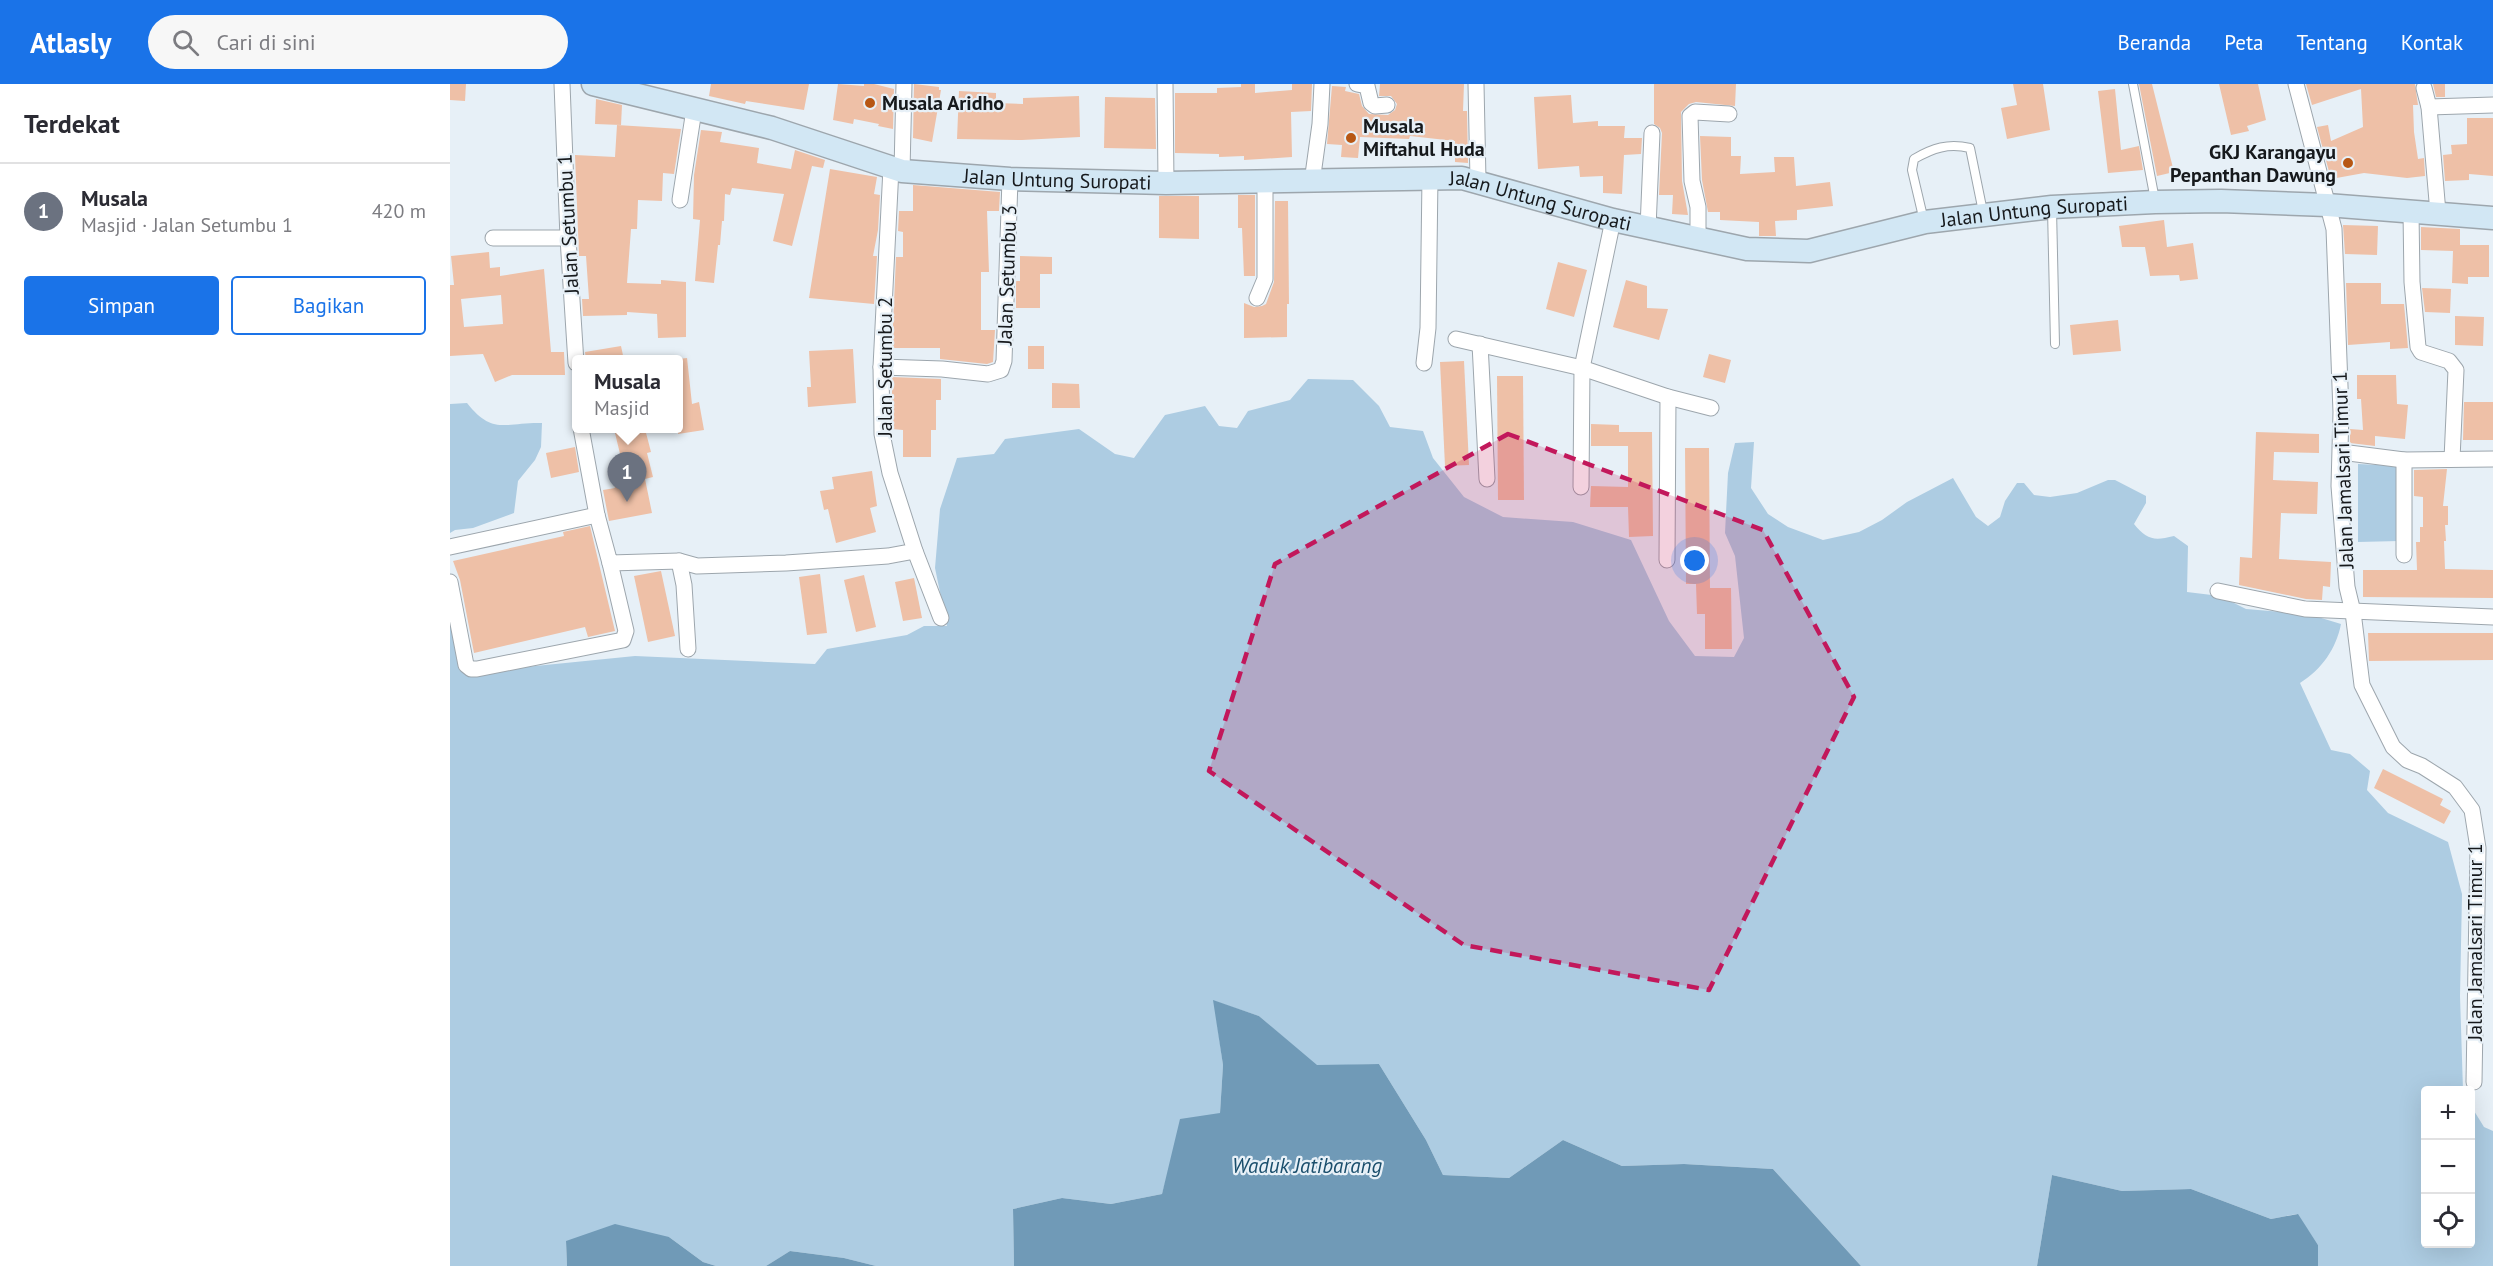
<!DOCTYPE html>
<html lang="id">
<head>
<meta charset="utf-8">
<style>
	body { margin:0; font-family:"PT Sans",sans-serif; background:#f7f7f7; color:#2b2b33 }
	.controls { position:absolute; right:18px; bottom:18px; display:grid; overflow:hidden; border-radius:6px; box-shadow:0 6px 24px #0002 }
	.controls button { width:54px; height:54px; display:grid; place-items:center; padding:0; border:0; border-bottom:2px solid #e1e1e2; background:#fff; color:#2b2b33; font:30px sans-serif }
	.you { position:absolute; left:1245px; top:477px; width:21px; height:21px; margin:-15px; border:4px solid #fff; border-radius:50%; background:#1a73e8; box-shadow:0 0 0 9px #1a73e833 }
	.badge { display:grid; place-items:center; width:39px; height:39px; border-radius:50%; background:#1a73e8; color:#fff; font-size:20px; font-weight:700 }
	.pin { position:absolute; translate:-50% -50px; filter:drop-shadow(0 2px 3px #0008) }
	.pin::after { content:''; position:absolute; top:32px; width:21px; height:18px; background:inherit; clip-path:polygon(0 0,100% 0,50% 100%) }
	.popup { position:absolute; left:122px; top:271px; width:111px; height:78px; box-sizing:border-box; display:grid; place-content:center; border-radius:6px; background:#fff; filter:drop-shadow(0 2px 4px #0005); font-size:20px; white-space:nowrap; color:#7c7c81 }
	.popup b { font-size:22px; color:#2b2b33 }
	.popup::after { content:''; position:absolute; left:50%; top:100%; margin-left:-12px; border:12px solid transparent; border-top-color:#fff }
	.list { margin:0; padding:0; list-style:none }
	h2 { display:flex; justify-content:space-between; align-items:center; height:78px; margin:0; padding:0 24px; font-size:26px }
	h2 small { font-size:20px; font-weight:400; color:#7c7c81 }
	.list li { display:grid; grid-template-columns:39px 1fr auto; gap:18px; align-items:center; box-sizing:border-box; height:96px; padding:0 24px; border-top:2px solid #e1e1e2 }
	.list b { display:block; font-size:22px; white-space:nowrap }
	.list p { margin:0; font-size:20px; white-space:nowrap; color:#7c7c81 }
	.list em { font-size:20px; font-style:normal; color:#7c7c81 }
	.actions { display:flex; gap:12px; padding:18px 24px }
	.actions a { flex:1; padding:14px 0; border:2px solid #1a73e8; border-radius:6px; text-align:center; font-size:21px; color:#1a73e8 }
	.actions .main { background:#1a73e8; color:#fff }
	.icon { flex:none; width:33px; height:33px; fill:none; stroke:currentColor; stroke-width:2; stroke-linecap:round; stroke-linejoin:round }
	.map { position:relative; flex:none; width:2043px; height:1182px; overflow:hidden }
	header { display:flex; align-items:center; gap:36px; box-sizing:border-box; height:84px; padding:0 30px; background:#1a73e8; color:#fff }
	header strong { font-size:28px }
	nav { display:flex; gap:33px; margin-inline-start:auto; font-size:21px }
	.search { width:420px; height:54px; background:#f7f7f7; display:flex; align-items:center; gap:15px; box-sizing:border-box; padding:0 21px; border-radius:33px; color:#7c7c81; font-size:22px }
	main { display:flex }
	aside { flex:1; background:#fff }
	.map>svg:first-child { display:block }
	.green { fill:#adcce2 }
	.water { fill:#709ab7 }
	.building { fill:#eec0a7; fill-rule:evenodd }
	.lines { fill:none; stroke-linecap:round; stroke-linejoin:round }
	.service-casing { stroke:#9da6ad; stroke-width:10 }
	.minor-casing { stroke:#9da6ad; stroke-width:17 }
	.secondary-casing { stroke:#9da6ad; stroke-width:25 }
	.service { stroke:#fff; stroke-width:8 }
	.minor { stroke:#fff; stroke-width:15 }
	.secondary { stroke:#d2e7f4; stroke-width:22 }
	.marked { fill:#c2185b; fill-opacity:0.2; stroke:#c2185b; stroke-width:4.5; stroke-dasharray:12 8; stroke-linejoin:round }
	.poi-dot { fill:#b75714; stroke:#e7f0f7; stroke-width:2 }
	.labels { text-anchor:middle; dominant-baseline:central; stroke-width:4.5; stroke-linejoin:round; paint-order:stroke }
	.poi-label { font-size:20px; font-weight:bold; fill:#16191c; stroke:#e7f0f7; text-anchor:start }
	.street-label { font-size:20px; fill:#16191c; stroke:#e7f0f7 }
	.water-label { font-size:21px; font-style:italic; fill:#1a4e6c; stroke:#e7f0f7 }
</style>
</head>
<body>
<header>
<strong>Atlasly</strong>
<div class="search"><svg class="icon" aria-label="search" viewBox="0 0 24 24"><circle cx="10" cy="10" r="6"/><path d="M15 15l6 6"/></svg>Cari di sini</div>
<nav><a>Beranda</a><a>Peta</a><a>Tentang</a><a>Kontak</a></nav>
</header>
<main>
<aside>
<h2>Terdekat<small></small></h2>
<ul class="list">
<li><span class="badge" style="background:#6b7280">1</span><div><b>Musala</b><p>Masjid · Jalan Setumbu 1</p></div><em>420 m</em></li>
</ul>
<div class="actions"><a class="main">Simpan</a><a>Bagikan</a></div>
</aside>
<div class="map">
<svg width="2043" height="1182" viewBox="0 0 2043 1182">
	<rect width="100%" height="100%" fill="#e7f0f7"/>
	<g class="green">
		<path d="M 858,295 L 903,296 L 929,322 L 940,343 L 973,347 L 983,374 L 1014,413 L 1053,433 L 1123,438 L 1181,456 L 1219,537 L 1245,572 L 1284,573 L 1294,554 L 1285,472 L 1275,449 L 1278,389 L 1285,359 L 1304,358 L 1301,404 L 1318,430 L 1338,443 L 1373,456 L 1409,448 L 1432,436 L 1457,418 L 1503,394 L 1526,433 L 1538,442 L 1550,433 L 1555,417 L 1567,399 L 1574,399 L 1584,411 L 1600,413 L 1627,409 L 1658,396 L 1665,396 L 1696,412 L 1696,419 L 1684,440 C 1697,456 1704,457 1724,452 L 1738,462 L 1737,508 L 1770,512 L 1796,525 L 1858,530 L 1891,540 C 1886,565 1872,585 1850,599 L 1881,666 L 1900,670 L 1920,687 L 1917,706 L 1938,729 L 1998,758 L 2012,810 L 2010,912 L 2013,1006 L 1976,1006 L 1976,1160 L 2020,1160 L 2021,1022 L 2034,1043 L 2043,1047 L 2043,1182 L 1868,1182 L 1868,1161 L 1847,1130 L 1821,1135 L 1741,1105 L 1672,1107 L 1602,1091 L 1587,1182 L 1411,1182 L 1323,1085 L 1234,1080 L 1172,1082 L 1113,1056 L 1059,1094 L 993,1091 L 976,1056 L 929,980 L 867,982 L 809,932 L 764,917 L 773,981 L 770,1029 L 721,1078 L 712,1110 L 661,1120 L 612,1114 L 563,1125 L 564,1182 L 426,1182 L 394,1174 L 340,1167 L 316,1182 L 266,1182 L 253,1178 L 219,1153 L 116,1157 L 117,1182 L 0,1182 L 0,527 L 15,589 L 185,572 L 365,580 L 377,565 L 457,551 L 474,542 L 497,542 L 485,484 L 490,425 L 507,374 L 544,370 L 555,355 L 629,345 L 665,370 L 684,374 L 715,331 L 755,322 L 769,342 L 787,344 L 798,327 L 840,316 Z"/>
		<path d="M 17,319 C 43,352 56,338 92,339 L 91,363 L 85,376 L 68,397 L 64,429 L 23,444 L 5,446 L 0,449 L 0,320 Z"/>
		<path d="M 1908,380 L 1947,382 L 1949,457 L 1908,458 Z"/>
	</g>
	<g class="water">
		<path d="M 763,916 L 809,932 L 867,981 L 929,980 L 976,1056 L 993,1091 L 1059,1094 L 1113,1056 L 1172,1082 L 1234,1080 L 1323,1085 L 1411,1182 L 564,1182 L 563,1125 L 612,1114 L 661,1120 L 712,1110 L 730,1035 L 770,1029 L 773,981 Z"/>
		<path d="M 1602,1091 L 1672,1107 L 1741,1105 L 1821,1135 L 1848,1130 L 1868,1161 L 1868,1182 L 1587,1182 Z"/>
		<path d="M 165,1140 L 219,1153 L 253,1178 L 266,1182 L 117,1182 L 116,1157 Z"/>
		<path d="M 340,1167 L 394,1174 L 426,1182 L 316,1182 Z"/>
	</g>
	<g class="building">
		<path d="M 0,0 L 16,0 L 15,17 L 0,16 Z"/>
		<path d="M 261,0 L 359,0 L 354,26 L 296,17 L 295,20 L 259,12 Z"/>
		<path d="M 388,0 L 414,2 L 414,0 L 424,0 L 444,5 L 443,45 L 428,42 L 429,40 L 404,35 L 403,40 L 383,36 Z"/>
		<path d="M 464,0 L 489,3 L 489,6 L 491,6 L 482,58 L 463,54 Z"/>
		<path d="M 791,0 L 805,0 L 805,9 L 842,6 L 842,0 L 862,0 L 861,27 L 841,28 L 842,73 L 794,76 L 794,72 L 769,73 L 769,70 L 725,69 L 725,9 L 767,9 L 767,4 L 791,3 Z"/>
		<path d="M 930,0 L 1014,0 L 1013,27 L 1017,27 L 1018,79 L 1005,78 L 1005,57 L 960,52 L 959,55 L 910,53 L 908,74 L 891,73 L 892,61 L 877,60 L 882,2 L 896,3 L 895,7 L 909,10 L 912,22 L 919,30 L 938,31 L 945,26 L 947,20 L 941,12 L 929,12 Z"/>
		<path d="M 1204,0 L 1286,0 L 1285,22 L 1246,18 L 1239,20 L 1231,28 L 1232,97 L 1238,131 L 1222,130 L 1223,111 L 1209,111 L 1212,49 L 1210,44 L 1204,40 Z"/>
		<path d="M 1563,0 L 1593,0 L 1600,46 L 1557,55 L 1551,24 L 1567,21 Z"/>
		<path d="M 1689,0 L 1702,0 L 1724,88 L 1707,92 Z"/>
		<path d="M 1769,0 L 1808,0 L 1816,36 L 1797,42 L 1799,47 L 1781,51 Z"/>
		<path d="M 1856,0 L 1965,0 L 1968,21 L 1963,21 L 1964,48 L 1968,75 L 1974,74 L 1975,92 L 1957,94 L 1914,89 L 1881,95 L 1867,43 L 1878,41 L 1881,57 L 1913,43 L 1911,5 L 1862,21 Z"/>
		<path d="M 1983,0 L 1995,0 L 1995,13 L 1986,13 Z"/>
		<path d="M 1665,5 L 1671,66 L 1689,62 L 1693,86 L 1658,89 L 1648,7 Z"/>
		<path d="M 509,7 L 546,9 L 546,19 L 573,20 L 573,14 L 629,12 L 630,53 L 572,56 L 507,55 Z"/>
		<path d="M 1121,11 L 1123,39 L 1148,37 L 1148,42 L 1175,42 L 1174,54 L 1192,54 L 1191,70 L 1174,71 L 1172,110 L 1153,109 L 1153,92 L 1130,93 L 1129,82 L 1088,85 L 1084,13 Z"/>
		<path d="M 655,13 L 705,14 L 706,65 L 654,64 Z"/>
		<path d="M 146,15 L 172,21 L 171,41 L 145,40 Z"/>
		<path d="M 2017,34 L 2043,34 L 2043,92 L 2019,90 L 2019,96 L 1995,97 L 1993,71 L 2002,70 L 2001,61 L 2017,60 Z"/>
		<path d="M 167,41 L 231,45 L 224,90 L 213,89 L 212,117 L 188,116 L 187,145 L 181,145 L 177,199 L 211,200 L 211,196 L 236,198 L 236,253 L 208,254 L 207,230 L 177,228 L 177,231 L 133,232 L 132,215 L 139,215 L 136,172 L 129,172 L 125,71 L 165,73 Z"/>
		<path d="M 251,46 L 272,48 L 270,58 L 309,64 L 307,79 L 341,85 L 345,66 L 375,76 L 373,84 L 362,82 L 342,162 L 323,157 L 334,110 L 282,104 L 280,111 L 275,110 L 274,137 L 272,137 L 270,161 L 268,161 L 264,199 L 245,197 L 250,136 L 243,135 L 244,91 Z"/>
		<path d="M 1250,52 L 1281,53 L 1281,72 L 1291,72 L 1290,90 L 1325,88 L 1324,73 L 1344,73 L 1346,102 L 1380,98 L 1383,122 L 1347,126 L 1347,136 L 1325,137 L 1326,152 L 1309,152 L 1309,138 L 1270,136 L 1270,128 L 1258,128 L 1252,96 Z"/>
		<path d="M 380,85 L 427,93 L 424,110 L 430,111 L 428,146 L 423,172 L 427,172 L 424,220 L 359,214 Z"/>
		<path d="M 463,101 L 550,108 L 549,127 L 537,127 L 539,188 L 531,188 L 531,246 L 545,246 L 543,278 L 537,280 L 490,275 L 490,264 L 442,264 L 446,173 L 453,173 L 453,148 L 448,147 L 449,127 L 463,127 Z"/>
		<path d="M 788,111 L 805,111 L 805,192 L 794,192 L 792,144 L 788,144 Z"/>
		<path d="M 709,112 L 749,112 L 749,155 L 709,154 Z"/>
		<path d="M 825,117 L 838,117 L 839,220 L 837,220 L 837,253 L 794,254 L 794,219 L 804,223 L 812,222 L 816,220 L 824,198 Z"/>
		<path d="M 1714,136 L 1717,163 L 1743,159 L 1748,195 L 1730,197 L 1729,191 L 1700,192 L 1695,163 L 1672,163 L 1669,142 Z"/>
		<path d="M 1893,141 L 1928,142 L 1927,171 L 1895,170 Z"/>
		<path d="M 1971,143 L 2010,145 L 2010,161 L 2039,161 L 2039,193 L 2018,193 L 2018,200 L 2002,199 L 2003,167 L 1971,166 Z"/>
		<path d="M 39,168 L 40,184 L 50,183 L 50,192 L 94,185 L 101,268 L 114,268 L 115,291 L 62,291 L 45,298 L 33,270 L 0,272 L 0,201 L 4,201 L 1,172 ZM 51,211 L 53,240 L 14,243 L 11,215 Z"/>
		<path d="M 570,172 L 602,173 L 602,190 L 590,190 L 590,224 L 566,224 L 566,197 L 570,197 Z"/>
		<path d="M 1108,178 L 1137,186 L 1124,233 L 1096,225 Z"/>
		<path d="M 1176,196 L 1197,202 L 1197,224 L 1218,225 L 1209,256 L 1163,243 Z"/>
		<path d="M 1896,199 L 1931,199 L 1931,220 L 1954,220 L 1958,264 L 1940,265 L 1940,258 L 1898,261 Z"/>
		<path d="M 1972,204 L 2001,205 L 2000,229 L 1975,228 Z"/>
		<path d="M 2005,232 L 2034,233 L 2033,262 L 2005,261 Z"/>
		<path d="M 1668,236 L 1671,267 L 1623,271 L 1620,241 Z"/>
		<path d="M 171,262 L 174,276 L 136,276 L 135,268 Z"/>
		<rect x="578" y="262" width="16" height="23"/>
		<path d="M 403,265 L 406,319 L 358,323 L 357,303 L 361,303 L 359,267 Z"/>
		<path d="M 1259,270 L 1281,276 L 1275,299 L 1253,293 Z"/>
		<path d="M 237,274 L 242,320 L 249,318 L 254,346 L 228,350 L 228,275 Z"/>
		<path d="M 1014,277 L 1019,381 L 995,382 L 990,278 Z"/>
		<path d="M 1907,291 L 1946,291 L 1947,320 L 1958,321 L 1955,355 L 1925,352 L 1925,362 L 1900,359 L 1900,345 L 1913,346 L 1911,315 L 1907,315 Z"/>
		<path d="M 1047,292 L 1073,292 L 1074,416 L 1048,416 Z"/>
		<path d="M 442,293 L 491,295 L 491,316 L 486,316 L 486,346 L 481,346 L 481,373 L 453,373 L 453,346 L 442,345 Z"/>
		<path d="M 602,299 L 629,300 L 630,324 L 602,324 Z"/>
		<path d="M 2014,318 L 2043,318 L 2043,356 L 2013,356 Z"/>
		<path d="M 1141,340 L 1169,341 L 1169,348 L 1202,348 L 1203,452 L 1179,453 L 1178,423 L 1140,423 L 1141,402 L 1178,403 L 1178,362 L 1141,362 Z"/>
		<path d="M 164,345 L 195,345 L 201,368 L 197,369 L 203,393 L 195,395 L 202,429 L 159,437 L 153,406 L 165,404 L 159,381 L 172,378 Z"/>
		<path d="M 1806,348 L 1869,350 L 1869,369 L 1824,368 L 1823,396 L 1868,398 L 1867,430 L 1831,429 L 1829,475 L 1881,478 L 1880,503 L 1873,502 L 1872,516 L 1856,515 L 1789,501 L 1790,473 L 1802,474 Z"/>
		<path d="M 125,363 L 129,388 L 101,394 L 96,369 Z"/>
		<path d="M 1235,364 L 1259,364 L 1260,504 L 1281,504 L 1282,565 L 1255,565 L 1255,530 L 1247,530 L 1246,500 L 1236,500 Z"/>
		<path d="M 1997,385 L 1993,422 L 1998,422 L 1998,441 L 1995,441 L 1996,457 L 1994,457 L 1995,485 L 2043,486 L 2043,514 L 1913,513 L 1913,486 L 1967,486 L 1966,458 L 1970,458 L 1970,443 L 1973,443 L 1973,413 L 1964,412 L 1964,386 Z"/>
		<path d="M 422,387 L 427,422 L 420,424 L 426,448 L 386,459 L 378,425 L 374,426 L 370,407 L 384,405 L 382,393 Z"/>
		<path d="M 140,442 L 165,547 L 138,553 L 135,543 L 24,569 L 10,496 L 3,477 L 114,452 L 113,448 Z"/>
		<path d="M 211,487 L 225,552 L 198,558 L 184,492 Z"/>
		<path d="M 370,490 L 377,549 L 357,551 L 349,493 Z"/>
		<path d="M 414,491 L 426,543 L 406,548 L 394,496 Z"/>
		<path d="M 464,494 L 472,534 L 453,537 L 445,498 Z"/>
		<path d="M 1918,549 L 2043,549 L 2043,576 L 1919,577 Z"/>
		<path d="M 1933,685 L 1993,715 L 1990,721 L 2001,727 L 1994,740 L 1924,704 Z"/>
	</g>
	<g class="lines">
		<g class="service-casing">
			<g id="service">
				<path d="M 1683,0 L 1705,116"/>
				<path d="M 1602,125 L 1605,260"/>
				<path d="M 1474,137 L 1462,86 L 1464,75 C 1483,64 1498,59 1520,64 L 1533,128"/>
			</g>
		</g>
		<g class="minor-casing">
			<g id="minor">
				<path d="M 112,0 L 118,154 L 126,279"/>
				<path d="M 715,0 L 716,99"/>
				<path d="M 907,0 L 917,2 L 921,19 L 925,22 L 937,21"/>
				<path d="M 1026,0 L 1028,96"/>
				<path d="M 1846,0 L 1884,145 L 1891,328 L 1889,402 L 1897,503 L 1903,528 L 1912,601 L 1943,663 L 1957,676 L 1972,682 L 2005,703 L 2022,726 L 2028,764 L 2024,998"/>
				<path d="M 1974,4 L 1979,23 L 1988,129"/>
				<path d="M 1979,23 L 2043,21"/>
				<path d="M 452,87 L 454,0"/>
				<path d="M 862,98 L 870,40 L 872,0"/>
				<path d="M 230,116 L 244,26"/>
				<path d="M 1961,128 L 1962,198 L 1968,263 L 1971,268 L 1999,277 L 2006,286 L 2002,375"/>
				<path d="M 1198,144 L 1202,49"/>
				<path d="M 43,154 L 118,154"/>
				<path d="M 1248,155 L 1248,123 L 1242,97 L 1240,32 L 1245,28 L 1279,30"/>
				<path d="M 807,214 L 815,195 L 815,98"/>
				<path d="M 1006,255 L 1132,284 L 1218,313 L 1261,324"/>
				<path d="M 1030,260 L 1037,395"/>
				<path d="M 974,279 L 978,244 L 980,93"/>
				<path d="M 431,283 L 492,285 L 538,290 L 551,286 L 554,277 L 560,95"/>
				<path d="M 131,344 L 147,431 L 160,479 L 229,477 L 247,482 L 336,479 L 438,472 L 465,467 L 440,389 L 432,350 L 431,283 L 441,84"/>
				<path d="M 1891,368 L 1954,376 L 2043,375"/>
				<path d="M 1131,403 L 1132,284 L 1163,136"/>
				<path d="M 0,463 L 147,431"/>
				<path d="M 465,467 L 491,534"/>
				<path d="M 1954,471 L 1954,376"/>
				<path d="M 1217,476 L 1218,313"/>
				<path d="M 229,477 L 234,501 L 238,565"/>
				<path d="M 0,498 L 16,581 L 21,585 L 27,585 L 173,556 L 176,547 L 160,479"/>
				<path d="M 1768,507 L 1855,525 L 2043,533"/>
			</g>
		</g>
		<g class="secondary-casing">
			<g id="secondary">
				<path id="s1" d="M 143,0 L 322,44 L 452,87 L 560,95 L 716,99 L 1012,94 L 1163,136 L 1297,165 L 1359,167 L 1475,138 L 1602,123 L 1705,118 L 1771,117 L 1877,121 L 2043,134"/>
			</g>
		</g>
		<use href="#service" class="service"/>
		<use href="#minor" class="minor"/>
		<use href="#secondary" class="secondary"/>
	</g>
	<path class="marked" d="M 1058,350 L 1313,446 L 1404,613 L 1259,906 L 1014,861 L 759,687 L 825,480 Z"/>
	<g class="poi-dot">
		<circle cx="420" cy="19" r="6"/>
		<circle cx="901" cy="54" r="6"/>
		<circle cx="1898" cy="79" r="6"/>
	</g>
	<g class="labels">
		<g class="poi-label">
			<text x="432" y="19">Musala Aridho</text>
			<text x="913" y="42">Musala<tspan x="913" dy="23">Miftahul Huda</tspan></text>
			<text x="1886" y="68" text-anchor="end">GKJ Karangayu<tspan x="1886" dy="23">Pepanthan Dawung</tspan></text>
		</g>
		<g class="street-label">
			<text stroke="none"><textPath href="#s1" startOffset="477">Jalan Untung Suropati</textPath></text>
			<text stroke="none"><textPath href="#s1" startOffset="963">Jalan Untung Suropati</textPath></text>
			<text stroke="none"><textPath href="#s1" startOffset="1467">Jalan Untung Suropati</textPath></text>
			<text transform="translate(118 140) rotate(-93)">Jalan Setumbu 1</text>
			<text transform="translate(557 191) rotate(-88)">Jalan Setumbu 3</text>
			<text transform="translate(435 283) rotate(-90)">Jalan Setumbu 2</text>
			<text transform="translate(1893 386) rotate(-92)">Jalan Jamalsari Timur 1</text>
			<text transform="translate(2025 858) rotate(-90)">Jalan Jamalsari Timur 1</text>
		</g>
		<g class="water-label">
			<text x="857" y="1081">Waduk Jatibarang</text>
		</g>
	</g>
</svg>
<div class="controls">
<button>+</button>
<button>−</button>
<button><svg class="icon" aria-label="locate" viewBox="0 0 24 24"><circle cx="12" cy="12" r="6"/><path d="M12 2v4M12 18v4M2 12h4M18 12h4"/></svg></button>
</div>
<div class="you"></div>
<div class="pin badge" style="left:177px;top:418px;background:#6b7280">1</div>
<div class="popup"><b>Musala</b>Masjid</div>
</div>
</main>
</body>
</html>
